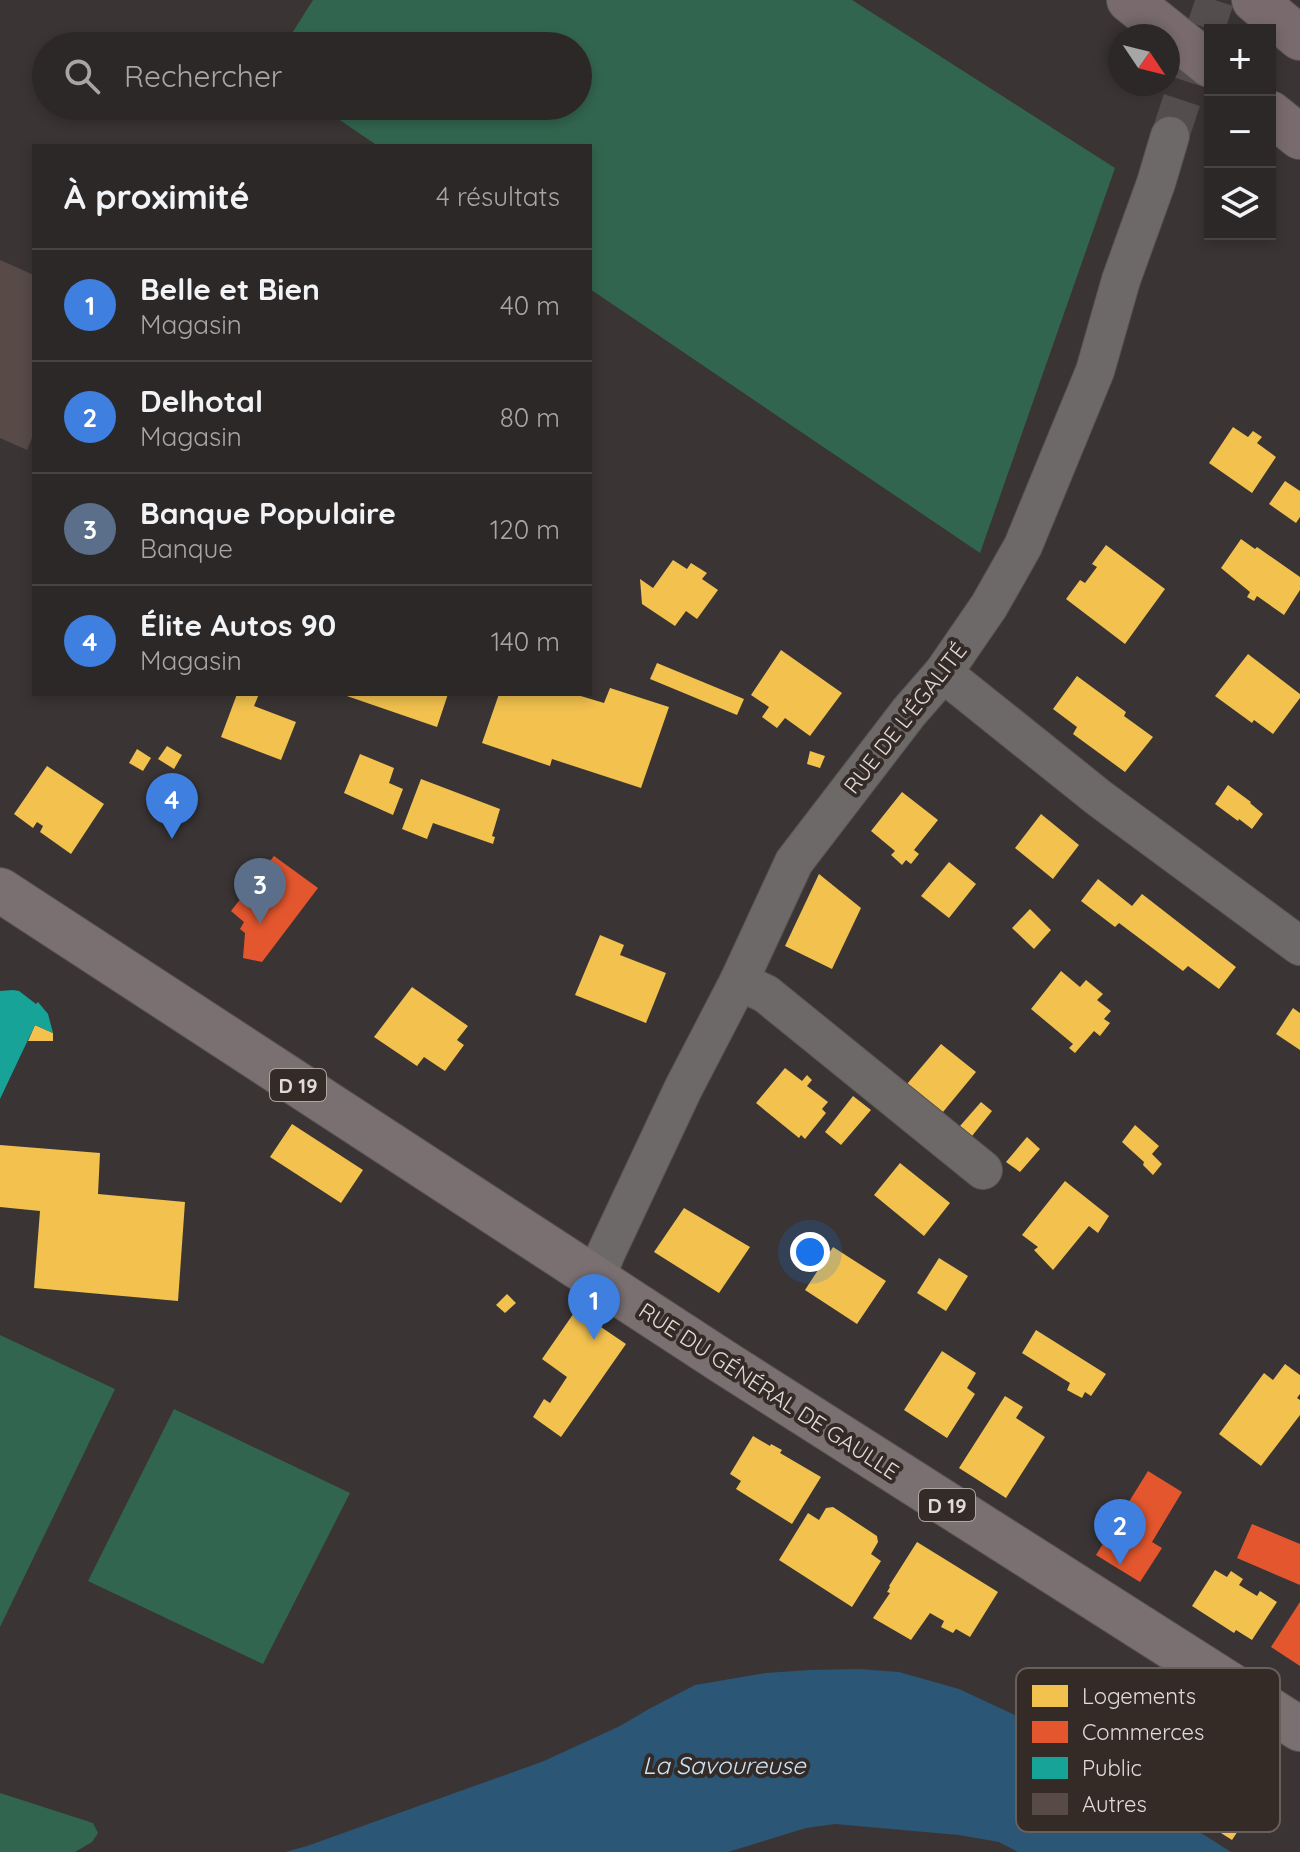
<!DOCTYPE html>
<html lang="fr">
<head>
<meta charset="utf-8">
<style>
	body { margin:0; font-family:Quicksand,sans-serif; background:#383433; color:#f1f3f6 }
	.controls { position:absolute; right:24px; top:24px; display:grid; overflow:hidden; border-radius:0px; box-shadow:0 4px 12px #0003 }
	.controls button { width:72px; height:72px; display:grid; place-items:center; padding:0; border:0; border-bottom:2px solid #484444; background:#2c2827; color:#f1f3f6; font:40px sans-serif }
	.compass { position:absolute; left:1108px; top:24px; width:72px; height:72px; border-radius:50%; background:#2c2827; box-shadow:0 4px 12px #0003; rotate:125deg }
	.you { position:absolute; left:810px; top:1252px; width:28px; height:28px; margin:-20px; border:6px solid #fff; border-radius:50%; background:#1a73e8; box-shadow:0 0 0 12px #1a73e833 }
	.badge { display:grid; place-items:center; width:52px; height:52px; border-radius:50%; background:#8bbbb9; color:#fff; font-size:26px; font-weight:700 }
	.pin { position:absolute; translate:-50% -66px; filter:drop-shadow(0 2px 4px #0008) }
	.pin::after { content:''; position:absolute; top:42px; width:28px; height:24px; background:inherit; clip-path:polygon(0 0,100% 0,50% 100%) }
	.list { margin:0; padding:0; list-style:none }
	h2 { display:flex; justify-content:space-between; align-items:center; height:104px; margin:0; padding:0 32px; font-size:34px }
	h2 small { font-size:26px; font-weight:400; color:#a6a6a7 }
	.list li { display:grid; grid-template-columns:52px 1fr auto; gap:24px; align-items:center; box-sizing:border-box; height:112px; padding:0 32px; border-top:2px solid #484444 }
	.list b { display:block; font-size:30px; white-space:nowrap }
	.list p { margin:0; font-size:26px; white-space:nowrap; color:#a6a6a7 }
	.list em { font-size:26px; font-style:normal; color:#a6a6a7 }
	.icon { flex:none; width:44px; height:44px; fill:none; stroke:currentColor; stroke-width:2; stroke-linecap:round; stroke-linejoin:round }
	.map { position:relative; flex:none; width:1300px; height:1852px; overflow:hidden }
	.search { position:absolute; background:#2c2827; box-shadow:0 4px 12px #0003; left:32px; top:32px; width:560px; height:88px; display:flex; align-items:center; gap:20px; box-sizing:border-box; padding:0 28px; border-radius:44px; color:#a6a6a7; font-size:30px }
	.panel { position:absolute; background:#2c2827; box-shadow:0 4px 12px #0003; left:32px; top:144px; width:560px; height:552px; border-radius:0px }
	.map>svg:first-child { display:block }
	.green { fill:#32654f }
	.water { fill:#2b5676 }
	.homes { fill:#f2c14e }
	.shops { fill:#e4572e }
	.public { fill:#17a398 }
	.building { fill:#574a47 }
	.lines { fill:none; stroke-linecap:round; stroke-linejoin:round }
	.minor-tunnel { stroke:#534e4d; stroke-width:38; stroke-dasharray:38 19; stroke-linecap:butt }
	.minor-casing { stroke:#575351; stroke-width:40 }
	.major-casing { stroke:#575351; stroke-width:46 }
	.highway-casing { stroke:#575351; stroke-width:46 }
	.minor { stroke:#6d6968; stroke-width:38 }
	.major { stroke:#7b7071; stroke-width:44 }
	.highway { stroke:#796b6d; stroke-width:44 }
	.labels { text-anchor:middle; dominant-baseline:central; stroke-width:8; stroke-linejoin:round; paint-order:stroke }
	.shield { fill:#342a26; stroke:#ada5a3; stroke-width:2 }
	.shield-label { font-size:20px; font-weight:bold; fill:#e1dad8 }
	.street-label { font-size:22px; fill:#e1dad8; stroke:#342a26 }
	.water-label { font-size:24px; font-style:italic; fill:#c9e5fc; stroke:#342a26 }
	.key { fill:#342a26; stroke:#685f5b; stroke-width:2 }
	.key-label { font-size:22px; fill:#e1dad8 }
</style>
</head>
<body>
<div class="map">
<svg width="1300" height="1852" viewBox="0 0 1300 1852">
	<rect width="100%" height="100%" fill="#3a3534"/>
	<g class="green">
		<path d="M 313,0 L 852,0 L 1115,168 L 980,553 L 590,289 L 590,146 L 378,146 L 319,106 L 578,106 L 578,46 L 284,46 Z"/>
		<path d="M 0,1335 L 115,1389 L 0,1627 Z"/>
		<path d="M 174,1409 L 350,1493 L 263,1664 L 88,1581 Z"/>
		<path d="M 0,1793 L 93,1823 L 98,1833 L 92,1842 L 75,1852 L 0,1852 Z"/>
	</g>
	<path class="water" d="M 859,1669 L 899,1672 L 959,1689 L 1017,1716 L 1231,1852 L 1018,1852 L 999,1842 L 959,1835 L 835,1824 L 806,1828 L 728,1852 L 285,1852 L 307,1846 L 544,1761 L 620,1726 L 647,1710 L 695,1685 L 765,1673 L 810,1670 Z"/>
	<g class="homes">
		<path d="M 1233,427 L 1248,437 L 1253,431 L 1262,437 L 1257,443 L 1276,457 L 1252,493 L 1209,463 Z"/>
		<path d="M 1285,481 L 1300,491 L 1300,517 L 1296,523 L 1269,504 Z"/>
		<path d="M 1241,539 L 1255,549 L 1257,547 L 1300,577 L 1300,590 L 1284,615 L 1257,596 L 1254,601 L 1247,597 L 1250,592 L 1221,568 Z"/>
		<path d="M 1106,545 L 1165,589 L 1125,644 L 1066,599 L 1080,580 L 1085,583 L 1097,567 L 1092,564 Z"/>
		<path d="M 673,560 L 687,569 L 691,563 L 707,573 L 702,579 L 718,590 L 697,619 L 686,611 L 675,626 L 642,604 L 640,579 L 653,588 Z"/>
		<path d="M 781,650 L 842,693 L 810,736 L 785,718 L 777,728 L 762,717 L 769,707 L 751,695 Z"/>
		<path d="M 1248,654 L 1300,694 L 1300,698 L 1273,734 L 1254,720 L 1252,723 L 1215,696 Z"/>
		<path d="M 657,663 L 744,699 L 737,715 L 650,679 Z"/>
		<path d="M 1077,676 L 1126,712 L 1124,716 L 1153,737 L 1125,772 L 1073,734 L 1077,727 L 1053,709 Z"/>
		<path d="M 610,688 L 669,707 L 641,788 L 552,759 L 550,766 L 482,743 L 499,694 L 574,694 L 604,703 Z"/>
		<path d="M 237,694 L 259,694 L 254,706 L 296,722 L 281,760 L 221,737 Z"/>
		<path d="M 341,694 L 448,694 L 437,727 Z"/>
		<path d="M 167,746 L 182,755 L 174,769 L 158,759 Z"/>
		<path d="M 137,749 L 151,758 L 143,771 L 129,763 Z"/>
		<path d="M 810,751 L 825,756 L 820,768 L 807,764 Z"/>
		<path d="M 360,754 L 394,768 L 389,783 L 403,789 L 393,815 L 344,793 Z"/>
		<path d="M 47,766 L 104,804 L 71,854 L 40,832 L 43,826 L 37,822 L 33,828 L 14,814 Z"/>
		<path d="M 421,779 L 500,809 L 492,836 L 495,837 L 493,844 L 433,823 L 427,839 L 402,829 Z"/>
		<path d="M 1228,785 L 1251,802 L 1250,803 L 1263,814 L 1252,829 L 1239,819 L 1238,821 L 1215,804 Z"/>
		<path d="M 902,792 L 938,820 L 914,850 L 919,854 L 911,864 L 906,860 L 902,865 L 891,855 L 895,851 L 871,831 Z"/>
		<path d="M 1041,814 L 1079,845 L 1053,879 L 1015,848 Z"/>
		<path d="M 949,862 L 976,884 L 949,918 L 921,896 Z"/>
		<path d="M 819,874 L 861,908 L 832,969 L 785,946 Z"/>
		<path d="M 1098,879 L 1132,906 L 1142,894 L 1236,967 L 1219,989 L 1188,966 L 1183,971 L 1119,923 L 1115,927 L 1081,901 Z"/>
		<path d="M 1030,909 L 1051,930 L 1034,949 L 1012,928 Z"/>
		<path d="M 600,935 L 624,945 L 620,955 L 666,973 L 646,1023 L 575,995 Z"/>
		<path d="M 1061,971 L 1080,987 L 1086,980 L 1103,994 L 1097,1000 L 1111,1011 L 1104,1019 L 1110,1023 L 1100,1036 L 1094,1031 L 1075,1053 L 1069,1048 L 1073,1044 L 1031,1009 Z"/>
		<path d="M 412,987 L 468,1026 L 457,1040 L 464,1045 L 445,1071 L 424,1057 L 417,1066 L 374,1037 Z"/>
		<path d="M 1293,1008 L 1300,1013 L 1300,1050 L 1276,1034 Z"/>
		<path d="M 35,1025 L 53,1033 L 53,1041 L 28,1041 Z"/>
		<path d="M 941,1044 L 976,1072 L 943,1112 L 907,1084 Z"/>
		<path d="M 785,1068 L 802,1081 L 807,1075 L 812,1080 L 807,1086 L 828,1102 L 822,1109 L 826,1113 L 805,1139 L 801,1135 L 799,1138 L 756,1103 Z"/>
		<path d="M 853,1096 L 871,1110 L 841,1145 L 825,1132 Z"/>
		<path d="M 981,1102 L 992,1111 L 972,1136 L 960,1126 Z"/>
		<path d="M 292,1124 L 363,1170 L 341,1203 L 270,1157 Z"/>
		<path d="M 1135,1125 L 1159,1146 L 1152,1154 L 1162,1164 L 1153,1175 L 1143,1165 L 1144,1162 L 1122,1142 Z"/>
		<path d="M 1027,1137 L 1040,1149 L 1020,1172 L 1006,1162 Z"/>
		<path d="M 0,1145 L 100,1153 L 98,1194 L 185,1202 L 178,1301 L 34,1288 L 40,1211 L 0,1207 Z"/>
		<path d="M 900,1163 L 950,1203 L 924,1236 L 874,1195 Z"/>
		<path d="M 1065,1181 L 1109,1216 L 1098,1233 L 1089,1226 L 1053,1270 L 1034,1250 L 1038,1247 L 1022,1235 Z"/>
		<path d="M 684,1208 L 750,1247 L 719,1293 L 654,1252 Z"/>
		<path d="M 833,1247 L 886,1281 L 857,1324 L 805,1290 Z"/>
		<path d="M 939,1258 L 968,1276 L 946,1311 L 917,1293 Z"/>
		<path d="M 507,1294 L 516,1303 L 505,1313 L 496,1305 Z"/>
		<path d="M 576,1310 L 626,1344 L 561,1437 L 533,1417 L 544,1399 L 550,1403 L 567,1377 L 542,1359 Z"/>
		<path d="M 1036,1330 L 1106,1374 L 1091,1396 L 1085,1392 L 1082,1398 L 1067,1390 L 1070,1383 L 1022,1353 Z"/>
		<path d="M 942,1351 L 976,1373 L 967,1388 L 975,1394 L 947,1438 L 904,1410 Z"/>
		<path d="M 1285,1364 L 1300,1375 L 1300,1394 L 1297,1398 L 1300,1400 L 1300,1415 L 1261,1466 L 1219,1434 L 1264,1373 L 1273,1380 Z"/>
		<path d="M 1005,1396 L 1023,1407 L 1016,1418 L 1045,1437 L 1006,1498 L 959,1468 Z"/>
		<path d="M 753,1436 L 770,1446 L 771,1444 L 782,1450 L 780,1453 L 821,1477 L 792,1524 L 736,1489 L 741,1481 L 730,1474 Z"/>
		<path d="M 833,1507 L 877,1536 L 878,1542 L 871,1554 L 881,1561 L 852,1607 L 779,1560 L 808,1513 L 819,1520 L 826,1508 Z"/>
		<path d="M 917,1542 L 998,1592 L 970,1637 L 956,1629 L 953,1633 L 941,1627 L 944,1621 L 930,1613 L 911,1640 L 873,1618 L 890,1593 L 887,1592 L 890,1587 L 889,1586 Z"/>
		<path d="M 1215,1570 L 1227,1577 L 1231,1571 L 1243,1579 L 1239,1585 L 1257,1596 L 1260,1591 L 1277,1602 L 1252,1640 L 1236,1630 L 1234,1633 L 1192,1606 Z"/>
		<path d="M 1158,1690 L 1281,1766 L 1232,1840 L 1205,1823 L 1230,1785 L 1133,1728 Z"/>
	</g>
	<g class="shops">
		<path d="M 274,856 L 318,888 L 262,962 L 243,958 L 245,933 L 240,929 L 244,922 L 231,911 Z"/>
		<path d="M 1148,1471 L 1182,1492 L 1152,1542 L 1162,1548 L 1140,1582 L 1096,1555 Z"/>
		<path d="M 1252,1524 L 1300,1544 L 1300,1585 L 1237,1558 Z"/>
		<path d="M 1300,1602 L 1300,1666 L 1271,1647 Z"/>
	</g>
	<path class="public" d="M 13,990 L 19,991 L 36,1004 L 38,1002 L 48,1014 L 53,1033 L 35,1025 L 0,1099 L 0,991 Z"/>
	<path class="building" d="M 0,260 L 34,275 L 34,433 L 27,450 L 0,438 Z"/>
	<g class="lines">
		<path class="minor-tunnel" d="M 1170,136 L 1215,0"/>
		<g class="minor-casing">
			<g id="minor">
				<path d="M 943,673 L 1099,798 L 1300,946"/>
				<path d="M 739,981 L 766,994 L 983,1170"/>
				<path d="M 596,1279 L 605,1255 L 683,1089 L 739,981 L 794,862 L 909,712 L 943,673 L 989,606 L 1023,546 L 1095,371 L 1121,280 L 1156,183 L 1170,136"/>
			</g>
		</g>
		<g class="major-casing">
			<path id="major" d="M 0,890 L 725,1363 L 1300,1729"/>
		</g>
		<g class="highway-casing">
			<g id="highway">
				<path d="M 1129,0 L 1210,65"/>
				<path d="M 1254,0 L 1300,38"/>
				<path d="M 1270,113 L 1300,137"/>
			</g>
		</g>
		<use href="#minor" class="minor"/>
		<use href="#major" class="major"/>
		<use href="#highway" class="highway"/>
	</g>
	<g class="labels">
		<g class="shield">
			<rect x="270" y="1069" width="56" height="32" rx="6"/>
			<rect x="919" y="1489" width="56" height="32" rx="6"/>
		</g>
		<g class="shield-label">
			<text x="298" y="1085">D 19</text>
			<text x="947" y="1505">D 19</text>
		</g>
		<g class="street-label">
			<text transform="translate(905 718) rotate(-52)">RUE DE L'ÉGALITÉ</text>
			<text transform="translate(769 1391) rotate(33)">RUE DU GÉNÉRAL DE GAULLE</text>
		</g>
		<g class="water-label">
			<text x="724" y="1765">La Savoureuse</text>
		</g>
	</g>
	<rect x="1016" y="1668" width="264" height="164" rx="12" class="key"/>
	<rect x="1032" y="1685" width="36" height="22" fill="#f2c14e"/>
	<rect x="1032" y="1721" width="36" height="22" fill="#e4572e"/>
	<rect x="1032" y="1757" width="36" height="22" fill="#17a398"/>
	<rect x="1032" y="1793" width="36" height="22" fill="#574a47"/>
	<g class="key-label">
		<text x="1082" y="1704">Logements</text>
		<text x="1082" y="1740">Commerces</text>
		<text x="1082" y="1776">Public</text>
		<text x="1082" y="1812">Autres</text>
	</g>
</svg>
<div class="controls">
<button>+</button>
<button>−</button>
<button><svg class="icon" aria-label="layers" viewBox="0 0 24 24"><path d="M12 4l9 5-9 5-9-5zM3 14l9 5 9-5"/></svg></button>
</div>
<svg class="compass" viewBox="-18 -18 36 36"><path d="M0-13l5 13h-10z" fill="#e53935"/><path d="M0 13l5-13h-10z" fill="#a6a6a7"/></svg>
<div class="you"></div>
<div class="pin badge" style="left:594px;top:1340px;background:#3f7fe0">1</div>
<div class="pin badge" style="left:1120px;top:1565px;background:#3f7fe0">2</div>
<div class="pin badge" style="left:260px;top:924px;background:#5c6f8a">3</div>
<div class="pin badge" style="left:172px;top:839px;background:#3f7fe0">4</div>
<div class="search"><svg class="icon" aria-label="search" viewBox="0 0 24 24"><circle cx="10" cy="10" r="6"/><path d="M15 15l6 6"/></svg>Rechercher</div>
<section class="panel">
<h2>À proximité<small>4 résultats</small></h2>
<ul class="list">
<li><span class="badge" style="background:#3f7fe0">1</span><div><b>Belle et Bien</b><p>Magasin</p></div><em>40 m</em></li>
<li><span class="badge" style="background:#3f7fe0">2</span><div><b>Delhotal</b><p>Magasin</p></div><em>80 m</em></li>
<li><span class="badge" style="background:#5c6f8a">3</span><div><b>Banque Populaire</b><p>Banque</p></div><em>120 m</em></li>
<li><span class="badge" style="background:#3f7fe0">4</span><div><b>Élite Autos 90</b><p>Magasin</p></div><em>140 m</em></li>
</ul>
</section>
</div>
</body>
</html>
